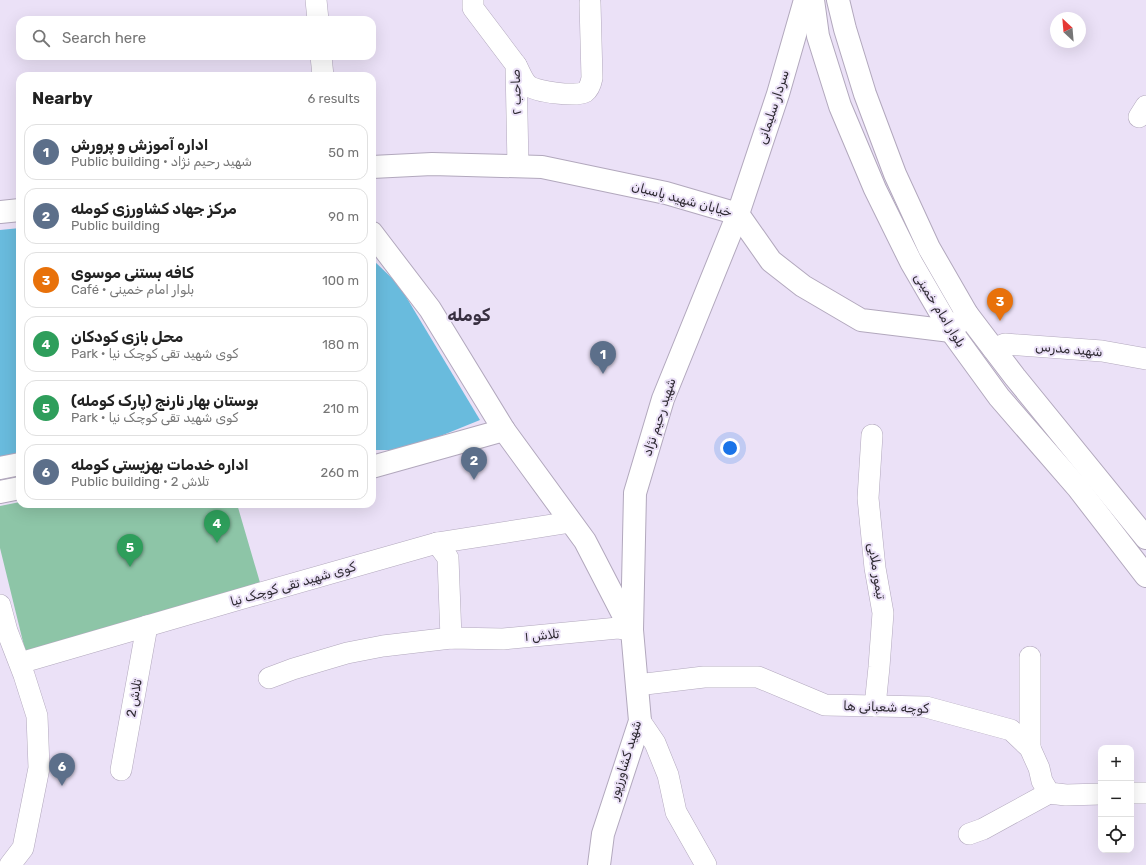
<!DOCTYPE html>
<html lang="en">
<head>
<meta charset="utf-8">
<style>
	body { margin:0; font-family:Rubik,Vazirmatn,sans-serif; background:#f6f6f6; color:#222 }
	.controls { position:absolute; right:12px; bottom:12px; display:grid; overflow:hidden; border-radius:8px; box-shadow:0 4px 16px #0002 }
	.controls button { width:36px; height:36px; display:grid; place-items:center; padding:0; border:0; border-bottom:1px solid #e0e0e0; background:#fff; color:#222; font:20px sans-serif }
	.compass { position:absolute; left:1050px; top:12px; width:36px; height:36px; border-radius:50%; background:#fff; box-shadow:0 4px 16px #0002; rotate:334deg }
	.you { position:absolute; left:730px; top:448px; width:14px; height:14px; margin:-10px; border:3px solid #fff; border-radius:50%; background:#1a73e8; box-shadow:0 0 0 6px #1a73e833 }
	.badge { display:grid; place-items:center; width:26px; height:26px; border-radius:50%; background:#0f766e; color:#fff; font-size:13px; font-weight:700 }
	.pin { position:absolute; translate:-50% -33px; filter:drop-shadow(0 1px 2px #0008) }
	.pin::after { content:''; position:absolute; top:21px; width:14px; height:12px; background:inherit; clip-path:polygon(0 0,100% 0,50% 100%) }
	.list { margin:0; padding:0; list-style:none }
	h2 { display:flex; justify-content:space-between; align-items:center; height:52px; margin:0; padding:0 16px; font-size:17px }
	h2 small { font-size:13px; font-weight:400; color:#767676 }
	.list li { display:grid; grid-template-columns:26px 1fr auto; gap:12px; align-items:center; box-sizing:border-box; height:56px; margin:0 8px 8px; padding:0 8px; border:1px solid #e0e0e0; border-radius:12px }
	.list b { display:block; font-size:15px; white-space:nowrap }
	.list p { margin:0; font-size:13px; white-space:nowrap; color:#767676 }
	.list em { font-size:13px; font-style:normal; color:#767676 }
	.icon { flex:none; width:22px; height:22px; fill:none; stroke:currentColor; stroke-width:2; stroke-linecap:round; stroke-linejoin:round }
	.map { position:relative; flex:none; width:1146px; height:865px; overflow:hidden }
	.search { position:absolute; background:#fff; box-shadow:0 4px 16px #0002; left:16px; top:16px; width:360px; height:44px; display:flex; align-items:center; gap:10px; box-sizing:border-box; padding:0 14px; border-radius:12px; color:#767676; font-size:15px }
	.panel { position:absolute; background:#fff; box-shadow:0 4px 16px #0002; left:16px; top:72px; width:360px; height:436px; border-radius:12px }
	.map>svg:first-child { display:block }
	.green { fill:#8dc5a7 }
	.water { fill:#69bbdd }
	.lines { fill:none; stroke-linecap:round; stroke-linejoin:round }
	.street-casing { stroke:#b2a8bd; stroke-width:22 }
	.secondary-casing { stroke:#b2a8bd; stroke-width:24 }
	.street { stroke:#fff; stroke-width:21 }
	.secondary { stroke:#fff; stroke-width:22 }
	.labels { text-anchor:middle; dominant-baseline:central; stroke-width:4; stroke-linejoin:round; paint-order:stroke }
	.street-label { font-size:13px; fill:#2e2a32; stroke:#ebe1f7 }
	.district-label { font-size:17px; font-weight:bold; fill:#383041; stroke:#ebe1f7 }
</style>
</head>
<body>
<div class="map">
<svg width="1146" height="865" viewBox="0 0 1146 865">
	<rect width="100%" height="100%" fill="#ebe1f7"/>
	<path class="green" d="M 20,502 L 20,504 L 237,504 L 261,586 L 26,654 L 0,548 L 0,506 Z"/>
	<g class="water">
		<path d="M 20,228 L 20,461 L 0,465 L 0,230 Z"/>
		<path d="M 372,259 L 399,285 L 480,420 L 406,450 L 372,450 Z"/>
	</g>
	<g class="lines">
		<g class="street-casing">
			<g id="street">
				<path d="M 316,0 L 318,20"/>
				<path d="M 473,0 L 473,8 L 516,65 L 518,166"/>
				<path d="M 321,56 L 323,76"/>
				<path d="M 516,65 C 520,72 523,82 529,86 C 537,92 576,97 585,92 C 589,89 591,83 592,78 L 590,3"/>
				<path d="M 1139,117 L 1146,106"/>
				<path d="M 993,349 L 1005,344 L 1102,351 L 1146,359"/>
				<path d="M 872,435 L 868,498 L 875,568 L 883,613 L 879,667 L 875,706"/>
				<path d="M 437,543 L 448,558 L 451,638"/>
				<path d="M 0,605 L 7,631 L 24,675 L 37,716 L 39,768 L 23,848 L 10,865"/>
				<path d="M 1030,657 L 1030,748"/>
				<path d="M 20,663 L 247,597 L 437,543 L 571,522"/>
				<path d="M 269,678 L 293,669 L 347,653 L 383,646 L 451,638 L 503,639 L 618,628 L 632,630"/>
				<path d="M 637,685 L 704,677 L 758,677 L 825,705 L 926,707 L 1011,730 L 1030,748 L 1039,768 L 1042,781 L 1049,793 L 1066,795 L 1101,794"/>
				<path d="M 640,721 L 655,743 L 668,775 L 676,812 L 706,865"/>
				<path d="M 121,770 L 147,626"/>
				<path d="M 1131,793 L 1146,793"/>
				<path d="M 969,834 L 983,829 L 1049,793"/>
			</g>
		</g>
		<g class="secondary-casing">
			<g id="secondary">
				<path d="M 813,0 L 818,36 L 840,106 L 875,189 L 911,262 L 951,331 L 999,397 L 1078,488 L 1146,576"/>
				<path d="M 838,0 L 845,29 L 865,94 L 895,174 L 929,248 L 967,314 L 1015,377 L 1146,538"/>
				<path d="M 372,167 L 432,164 L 542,167 L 666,193 L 738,214 L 771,261 L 803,286 L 861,320 L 951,331 L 967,314"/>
				<path d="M 0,212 L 20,210"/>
				<path d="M 372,233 L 430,309 L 504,430 L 585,541 L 630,628"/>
				<path d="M 372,467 L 504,430"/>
				<path d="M 0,468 L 20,464"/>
				<path d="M 0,492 L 20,488"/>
				<path d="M 599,865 L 603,834 L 640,721 L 632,630 L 635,493 L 663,399 L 738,214 L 778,94 L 805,0"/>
			</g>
		</g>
		<use href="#street" class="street"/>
		<use href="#secondary" class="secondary"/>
	</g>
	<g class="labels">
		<g class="street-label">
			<text transform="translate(516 92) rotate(-92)">صاحب ۲</text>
			<text transform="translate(773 107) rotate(-72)">سردار سلیمانی</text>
			<text transform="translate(682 199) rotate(15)">خیابان شهید پاسبان</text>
			<text transform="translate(940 310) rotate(58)">بلوار امام خمینی</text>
			<text transform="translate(1069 349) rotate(5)">شهید مدرس</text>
			<text transform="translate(659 417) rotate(-72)">شهید رحیم نژاد</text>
			<text transform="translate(877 571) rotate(81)">تیمور ملایی</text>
			<text transform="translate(293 584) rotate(-16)">کوی شهید تقی کوچک نیا</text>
			<text transform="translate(542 635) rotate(-5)">تلاش ۱</text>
			<text transform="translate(134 698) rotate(-80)">تلاش 2</text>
			<text transform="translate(886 707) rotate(2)">کوچه شعبانی ها</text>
			<text transform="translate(625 760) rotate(-73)">شهید کشاورزپور</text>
		</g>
		<g class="district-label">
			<text x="469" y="315">کومله</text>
		</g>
	</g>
</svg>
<div class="controls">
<button>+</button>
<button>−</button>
<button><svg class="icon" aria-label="locate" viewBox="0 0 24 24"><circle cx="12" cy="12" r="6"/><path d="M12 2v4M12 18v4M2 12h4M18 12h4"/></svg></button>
</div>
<svg class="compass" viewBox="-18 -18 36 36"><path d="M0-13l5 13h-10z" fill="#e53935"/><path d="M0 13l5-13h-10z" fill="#767676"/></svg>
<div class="you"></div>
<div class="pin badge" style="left:603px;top:374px;background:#5c6f8a">1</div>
<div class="pin badge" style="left:474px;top:480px;background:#5c6f8a">2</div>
<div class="pin badge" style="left:1000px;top:321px;background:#e8710a">3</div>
<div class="pin badge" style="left:217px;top:543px;background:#2e9e5b">4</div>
<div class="pin badge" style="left:130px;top:567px;background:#2e9e5b">5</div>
<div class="pin badge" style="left:62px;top:786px;background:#5c6f8a">6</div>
<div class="search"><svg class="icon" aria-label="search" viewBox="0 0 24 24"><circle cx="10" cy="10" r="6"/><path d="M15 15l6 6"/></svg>Search here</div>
<section class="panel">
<h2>Nearby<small>6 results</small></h2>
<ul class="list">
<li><span class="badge" style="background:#5c6f8a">1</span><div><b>اداره آموزش و پرورش</b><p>Public building · شهید رحیم نژاد</p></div><em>50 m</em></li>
<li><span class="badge" style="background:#5c6f8a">2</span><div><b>مرکز جهاد کشاورزی کومله</b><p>Public building</p></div><em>90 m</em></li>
<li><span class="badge" style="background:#e8710a">3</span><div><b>کافه بستنی موسوی</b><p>Café · بلوار امام خمینی</p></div><em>100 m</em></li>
<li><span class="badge" style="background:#2e9e5b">4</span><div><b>محل بازی کودکان</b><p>Park · کوی شهید تقی کوچک نیا</p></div><em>180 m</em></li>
<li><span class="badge" style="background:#2e9e5b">5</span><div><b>بوستان بهار نارنج (پارک کومله)</b><p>Park · کوی شهید تقی کوچک نیا</p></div><em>210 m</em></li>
<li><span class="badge" style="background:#5c6f8a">6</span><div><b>اداره خدمات بهزیستی کومله</b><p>Public building · تلاش 2</p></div><em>260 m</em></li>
</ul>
</section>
</div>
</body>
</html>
